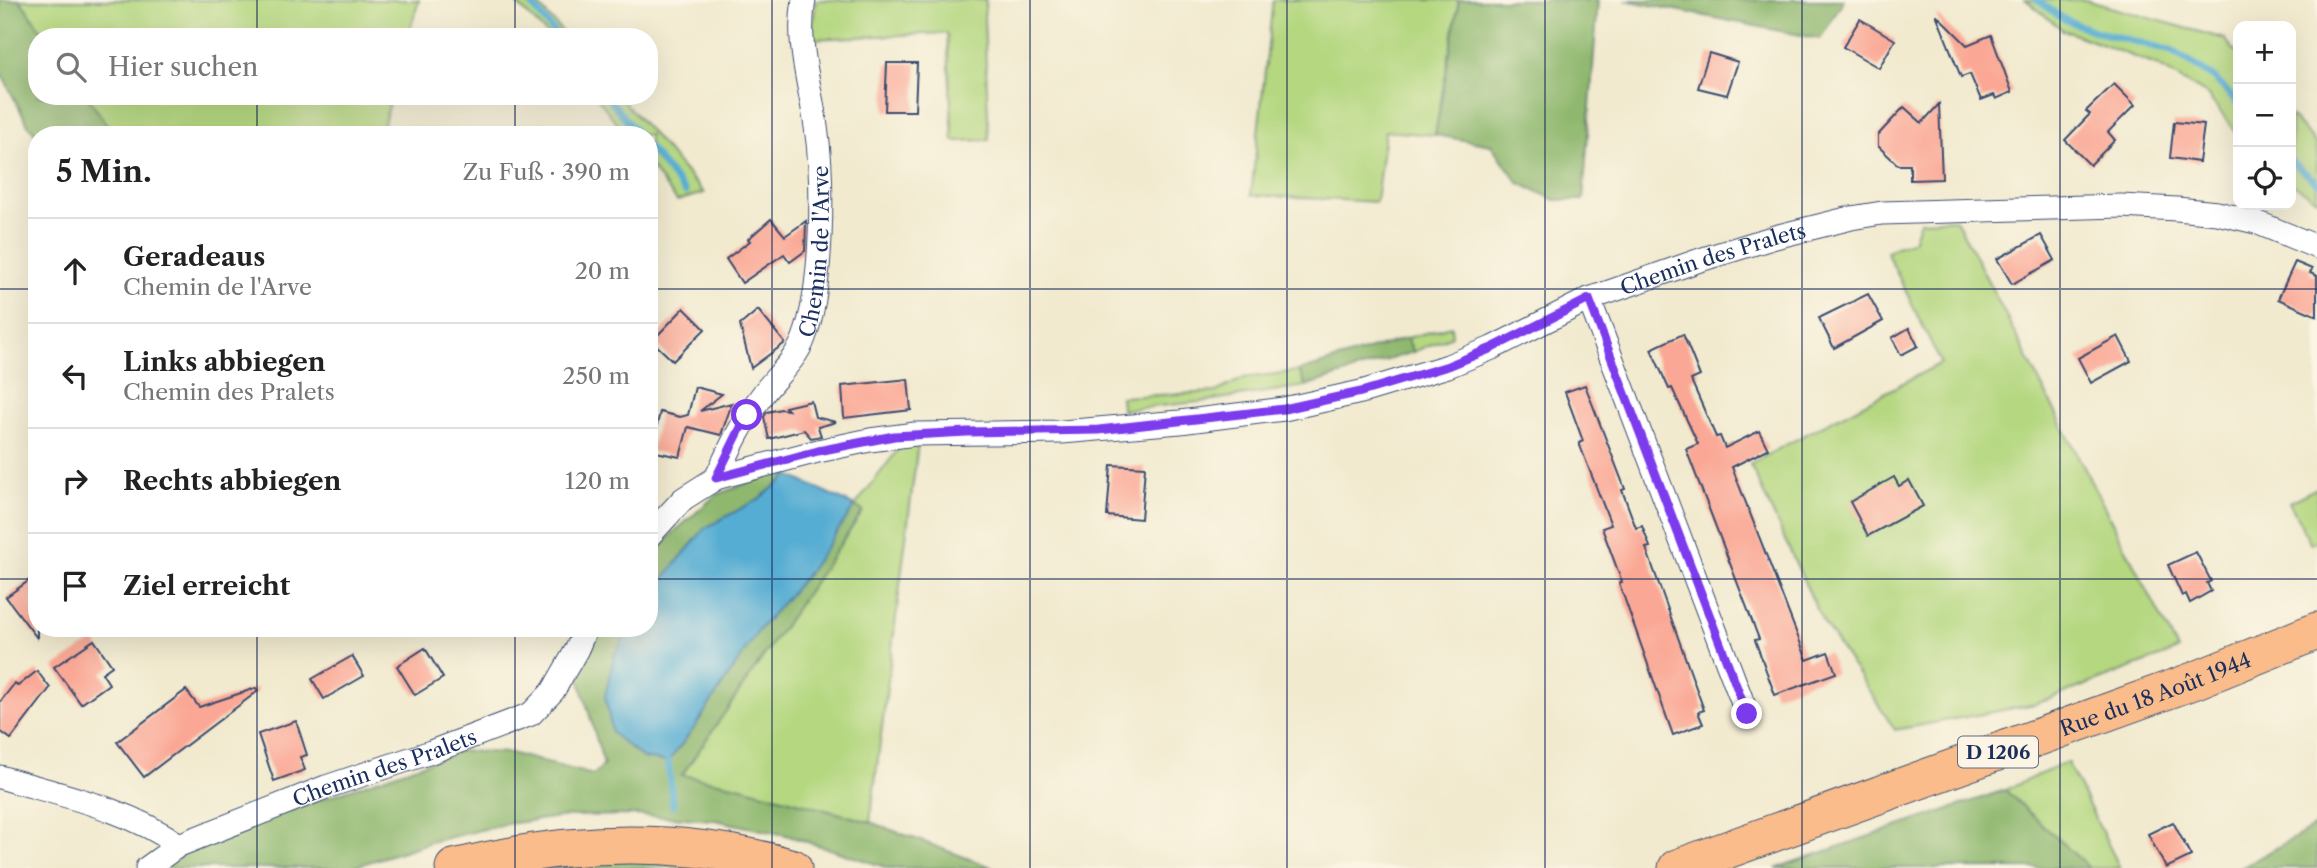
<!DOCTYPE html>
<html lang="de">
<head>
<meta charset="utf-8">
<style>
	body { margin:0; font-family:"Libre Caslon Text",serif; background:#f6f6f6; color:#222 }
	.controls { position:absolute; right:21px; top:21px; display:grid; overflow:hidden; border-radius:14px; box-shadow:0 7px 28px #0002 }
	.controls button { width:63px; height:63px; display:grid; place-items:center; padding:0; border:0; border-bottom:2px solid #e0e0e0; background:#fff; color:#222; font:35px sans-serif }
	.stop { position:absolute; width:21px; height:21px; margin:-16px; border:5px solid #7c3aed; border-radius:50%; background:#fff }
	.stop.end { background:#7c3aed; border-color:#fff; box-shadow:0 2px 7px #0008 }
	.list { margin:0; padding:0; list-style:none }
	h2 { display:flex; justify-content:space-between; align-items:center; height:91px; margin:0; padding:0 28px; font-size:30px }
	h2 small { font-size:23px; font-weight:400; color:#767676 }
	.list li { display:grid; grid-template-columns:46px 1fr auto; gap:21px; align-items:center; box-sizing:border-box; height:105px; padding:0 28px; border-top:2px solid #e0e0e0 }
	.list b { display:block; font-size:26px; white-space:nowrap }
	.list p { margin:0; font-size:23px; white-space:nowrap; color:#767676 }
	.list em { font-size:23px; font-style:normal; color:#767676 }
	.icon { flex:none; width:38px; height:38px; fill:none; stroke:currentColor; stroke-width:2; stroke-linecap:round; stroke-linejoin:round }
	.map { position:relative; flex:none; width:2317px; height:868px; overflow:hidden }
	.search { position:absolute; background:#fff; box-shadow:0 7px 28px #0002; left:28px; top:28px; width:630px; height:77px; display:flex; align-items:center; gap:18px; box-sizing:border-box; padding:0 24px; border-radius:28px; color:#767676; font-size:26px }
	.panel { position:absolute; background:#fff; box-shadow:0 7px 28px #0002; left:28px; top:126px; width:630px; height:511px; border-radius:28px }
	.map>svg:first-child { display:block }
	.green { fill:#b4d77f; stroke:#68836e; stroke-width:2 }
	.forest { fill:#8fb86e; stroke:#557466; stroke-width:2 }
	.water { fill:#57add3; stroke:#396e98; stroke-width:2 }
	.lines { fill:none; stroke-linecap:round; stroke-linejoin:round }
	.stream { stroke:#57add3; stroke-width:7 }
	.building { fill:#faa895 }
	.minor-casing { stroke:#3b4b6f; stroke-width:25 }
	.primary-casing { stroke:#3b4b6f; stroke-width:39 }
	.minor { stroke:#fff; stroke-width:23 }
	.primary { stroke:#f9bc8a; stroke-width:37 }
	.route { stroke:#7c3aed; stroke-width:9 }
	.grid { fill:none; stroke:#1b2f5e; stroke-width:2; stroke-opacity:0.55 }
	.labels { text-anchor:middle; dominant-baseline:central; stroke-width:5; stroke-linejoin:round; paint-order:stroke }
	.shield { fill:#fcf5e5; stroke:#5e6a86; stroke-width:2 }
	.shield-label { font-size:19px; font-weight:bold; fill:#1b2f5e }
	.street-label { font-size:21px; fill:#1b2f5e; stroke:#fcf5e5 }
</style>
</head>
<body>
<div class="map">
<svg width="2317" height="868" viewBox="0 0 2317 868">
	<rect width="100%" height="100%" fill="#fcf5e5"/>
	<filter id="ink" filterUnits="userSpaceOnUse"><feTurbulence type="fractalNoise" baseFrequency=".0143" numOctaves="2"/><feDisplacementMap in="SourceGraphic" scale="14" xChannelSelector="R" yChannelSelector="G"/><feConvolveMatrix kernelMatrix="1 2 1 2 8 2 1 2 1" color-interpolation-filters="sRGB"/></filter>
	<filter id="wash" filterUnits="userSpaceOnUse"><feTurbulence type="fractalNoise" baseFrequency=".00686" numOctaves="4" result="noise"/><feDisplacementMap in="SourceGraphic" scale="28" xChannelSelector="R" yChannelSelector="G"/><feGaussianBlur stdDeviation="1.57" result="paint"/><feColorMatrix in="noise" values="0 0 0 0 0 0 0 0 0 0 0 0 0 0 0 0 0 1.4 0 .05"/><feComposite in="paint" operator="in"/></filter>
	<g filter="url(#wash)">
		<rect width="100%" height="100%" fill="#f1eacf"/>
		<g class="green">
			<path d="M 20,0 L 419,0 L 408,37 L 46,37 Z"/>
			<path d="M 513,0 L 534,0 L 567,37 L 550,37 Z"/>
			<path d="M 816,0 L 986,0 L 984,17 L 989,140 L 953,141 L 947,33 L 811,39 Z"/>
			<path d="M 1273,0 L 1459,0 L 1435,135 L 1385,131 L 1376,202 L 1251,195 Z"/>
			<path d="M 2026,0 L 2085,0 L 2225,39 L 2238,55 L 2238,134 L 2207,95 L 2156,65 L 2063,30 Z"/>
			<path d="M 87,96 L 391,96 L 381,135 L 114,135 Z"/>
			<path d="M 596,96 L 619,96 L 704,193 L 677,201 L 649,165 L 649,135 L 626,135 Z"/>
			<path d="M 2291,116 L 2317,145 L 2317,199 L 2291,183 Z"/>
			<path d="M 1956,219 L 2178,650 L 2036,704 L 1895,730 L 1822,620 L 1750,464 L 1941,363 L 1886,251 L 1913,241 L 1920,221 Z"/>
			<path d="M 1451,326 L 1452,336 L 1413,352 L 1407,338 Z"/>
			<path d="M 1299,371 L 1306,386 L 1199,402 L 1122,410 L 1121,397 L 1216,392 L 1244,378 Z"/>
			<path d="M 918,443 L 870,822 L 738,786 L 682,775 L 863,511 L 855,506 L 900,447 Z"/>
			<path d="M 2317,488 L 2317,541 L 2311,544 L 2289,502 Z"/>
			<path d="M 2067,762 L 2120,868 L 2089,868 L 2005,790 Z"/>
		</g>
		<g class="forest">
			<path d="M 0,0 L 20,0 L 46,37 L 37,37 L 37,96 L 87,96 L 114,135 L 37,136 L 27,123 L 0,71 Z"/>
			<path d="M 1459,0 L 1598,0 L 1583,200 L 1555,200 L 1519,183 L 1491,145 L 1435,135 Z"/>
			<path d="M 1625,0 L 1844,0 L 1820,39 Z"/>
			<path d="M 1407,338 L 1413,352 L 1306,386 L 1299,371 Z"/>
			<path d="M 778,471 L 789,475 L 759,499 L 705,528 L 649,596 L 649,560 L 672,534 L 716,495 Z"/>
			<path d="M 855,506 L 863,511 L 682,775 L 738,786 L 870,822 L 994,868 L 888,868 L 786,835 L 715,820 L 636,815 L 568,816 L 506,824 L 434,841 L 350,868 L 162,868 L 201,841 L 460,751 L 510,753 L 593,775 L 604,765 L 579,678 L 599,628 L 629,628 L 614,656 L 612,733 L 643,758 L 668,762 L 694,728 L 759,630 L 808,573 Z"/>
			<path d="M 2005,790 L 2089,868 L 1776,868 Z"/>
			<path d="M 2317,825 L 2317,868 L 2241,868 Z"/>
			<path d="M 632,860 L 732,868 L 538,868 Z"/>
		</g>
		<path class="water" d="M 789,475 L 855,506 L 808,573 L 759,630 L 694,728 L 668,762 L 643,758 L 612,733 L 605,696 L 614,656 L 629,628 L 649,628 L 649,596 L 705,528 L 759,499 Z"/>
		<g class="lines">
			<g class="stream">
				<path d="M 528,0 L 558,37"/>
				<path d="M 2037,0 L 2064,19 L 2094,31 L 2172,51 L 2213,77 L 2238,103"/>
				<path d="M 607,96 L 638,135"/>
				<path d="M 649,148 L 685,192"/>
				<path d="M 2291,161 L 2317,183"/>
				<path d="M 668,762 L 673,806"/>
			</g>
		</g>
		<g id="blocks">
			<g class="building">
				<path d="M 1936,14 L 1967,45 L 1991,35 L 2012,92 L 1996,99 L 1994,95 L 1981,100 L 1970,74 L 1961,77 Z"/>
				<path d="M 1860,19 L 1895,40 L 1879,68 L 1843,47 Z"/>
				<path d="M 1709,53 L 1738,62 L 1727,95 L 1698,88 Z"/>
				<path d="M 887,63 L 917,63 L 915,111 L 885,111 Z"/>
				<path d="M 2114,84 L 2135,105 L 2108,132 L 2115,140 L 2090,165 L 2065,140 L 2090,114 L 2086,111 Z"/>
				<path d="M 1939,104 L 1942,179 L 1910,180 L 1910,165 L 1898,165 L 1878,146 L 1878,135 L 1904,107 L 1922,123 Z"/>
				<path d="M 2174,122 L 2204,125 L 2199,162 L 2170,158 Z"/>
				<path d="M 771,219 L 785,236 L 806,221 L 805,251 L 790,262 L 784,254 L 742,283 L 726,259 L 750,241 L 748,239 Z"/>
				<path d="M 2041,235 L 2055,260 L 2012,284 L 1997,259 Z"/>
				<path d="M 2295,262 L 2312,269 L 2310,273 L 2317,276 L 2317,316 L 2278,299 Z"/>
				<path d="M 1868,294 L 1883,321 L 1834,348 L 1819,318 Z"/>
				<path d="M 684,308 L 705,329 L 673,361 L 652,341 Z"/>
				<path d="M 758,310 L 785,343 L 751,368 L 740,325 Z"/>
				<path d="M 1909,328 L 1918,346 L 1901,355 L 1892,338 Z"/>
				<path d="M 1683,334 L 1700,376 L 1691,380 L 1716,437 L 1720,436 L 1725,448 L 1759,431 L 1768,449 L 1732,467 L 1807,660 L 1828,652 L 1836,673 L 1775,695 L 1755,640 L 1759,639 L 1686,449 L 1698,444 L 1672,388 L 1669,389 L 1651,349 Z"/>
				<path d="M 2118,336 L 2131,361 L 2091,383 L 2078,358 Z"/>
				<path d="M 908,379 L 911,410 L 844,418 L 842,386 Z"/>
				<path d="M 1585,385 L 1625,489 L 1622,490 L 1636,528 L 1642,526 L 1650,547 L 1646,548 L 1704,710 L 1698,712 L 1703,724 L 1673,735 L 1619,583 L 1622,582 L 1602,528 L 1611,525 L 1579,443 L 1583,441 L 1565,392 Z"/>
				<path d="M 695,387 L 722,394 L 700,411 L 732,403 L 721,435 L 688,427 L 680,457 L 651,451 L 660,412 L 680,417 L 688,415 Z"/>
				<path d="M 811,401 L 815,417 L 836,422 L 818,427 L 821,436 L 811,438 L 804,430 L 769,439 L 764,417 L 767,412 L 781,409 L 788,410 L 785,407 Z"/>
				<path d="M 1111,465 L 1145,467 L 1141,519 L 1107,516 Z"/>
				<path d="M 1894,477 L 1899,486 L 1909,480 L 1923,506 L 1868,536 L 1850,502 Z"/>
				<path d="M 2196,552 L 2211,581 L 2207,583 L 2211,591 L 2190,603 L 2186,594 L 2182,596 L 2168,565 Z"/>
				<path d="M 37,575 L 37,638 L 6,597 Z"/>
				<path d="M 94,640 L 112,666 L 102,673 L 109,684 L 81,704 L 54,667 Z"/>
				<path d="M 425,648 L 443,678 L 415,695 L 397,666 Z"/>
				<path d="M 352,656 L 364,676 L 324,699 L 312,679 Z"/>
				<path d="M 37,671 L 50,688 L 11,739 L 0,731 L 0,702 L 15,683 L 18,686 Z"/>
				<path d="M 256,688 L 258,691 L 144,777 L 117,742 L 186,690 L 199,707 Z"/>
				<path d="M 296,721 L 307,755 L 300,757 L 305,770 L 274,781 L 258,734 Z"/>
				<path d="M 2173,822 L 2191,856 L 2166,868 L 2148,834 Z"/>
			</g>
		</g>
	</g>
	<g filter="url(#ink)">
		<use href="#blocks" fill-opacity="0" stroke="#3b4b6f" stroke-width="2"/>
		<g class="lines">
			<g class="minor-casing">
				<g id="minor">
					<path d="M 1589,299 L 1747,714"/>
					<path id="s1" d="M 716,478 C 730,448 743,420 763,394 C 776,376 796,360 804,338 C 823,289 824,180 816,127 C 810,83 796,44 804,0"/>
					<path id="s2" d="M 649,536 L 683,499 L 716,478 L 818,451 L 870,440 L 915,434 L 1062,432 L 1180,422 L 1284,409 L 1361,392 L 1448,366 L 1492,348 L 1589,299 L 1700,260 L 1775,237 L 1851,218 L 1882,213 L 2121,206 L 2177,209 L 2217,213 L 2256,222 L 2317,247"/>
					<path d="M 0,777 C 60,795 127,808 179,845"/>
					<path id="s3" d="M 147,868 L 179,845 L 326,787 L 431,752 L 531,714 L 553,691 L 577,649 L 586,628"/>
				</g>
			</g>
			<g class="primary-casing">
				<g id="primary">
					<path d="M 454,868 C 566,840 681,835 793,868"/>
					<path id="s4" d="M 1677,868 L 2196,680 L 2317,631"/>
				</g>
			</g>
			<use href="#minor" class="minor"/>
			<use href="#primary" class="primary"/>
		</g>
	</g>
	<g class="lines" filter="url(#ink)">
		<path class="route" d="M 747,415 L 716,478 L 818,451 L 894,436 L 967,432 L 1099,430 L 1284,409 L 1361,392 L 1448,366 L 1492,348 L 1589,299 L 1747,714"/>
	</g>
	<path class="grid" d="M 257,0 L 257,37M 515,0 L 515,37M 772,0 L 772,868M 1030,0 L 1030,868M 1287,0 L 1287,868M 1545,0 L 1545,868M 1802,0 L 1802,868M 2060,0 L 2060,868M 257,96 L 257,135M 515,96 L 515,135M 0,289 L 37,289M 649,289 L 2317,289M 0,579 L 37,579M 649,579 L 2317,579M 257,628 L 257,868M 515,628 L 515,868"/>
	<g class="labels">
		<rect class="shield" x="1958" y="736.5" width="80" height="31" rx="5"/>
		<g class="shield-label">
			<text x="1998" y="752">D 1206</text>
		</g>
		<g class="street-label">
			<text stroke="none"><textPath href="#s1" startOffset="254">Chemin de l'Arve</textPath></text>
			<text stroke="none"><textPath href="#s2" startOffset="1120">Chemin des Pralets</textPath></text>
			<text stroke="none"><textPath href="#s4" startOffset="509">Rue du 18 Août 1944</textPath></text>
			<text stroke="none"><textPath href="#s3" startOffset="259">Chemin des Pralets</textPath></text>
		</g>
	</g>
</svg>
<div class="controls">
<button>+</button>
<button>−</button>
<button><svg class="icon" aria-label="locate" viewBox="0 0 24 24"><circle cx="12" cy="12" r="6"/><path d="M12 2v4M12 18v4M2 12h4M18 12h4"/></svg></button>
</div>
<div class="stop" style="left:747px;top:415px"></div>
<div class="stop end" style="left:1747px;top:714px"></div>
<div class="search"><svg class="icon" aria-label="search" viewBox="0 0 24 24"><circle cx="10" cy="10" r="6"/><path d="M15 15l6 6"/></svg>Hier suchen</div>
<section class="panel">
<h2>5 Min.<small>Zu Fuß · 390 m</small></h2>
<ul class="list">
<li><svg class="icon" aria-label="ahead" viewBox="0 0 24 24"><path d="M12 20V5M6 11l6-6 6 6"/></svg><div><b>Geradeaus</b><p>Chemin de l'Arve</p></div><em>20 m</em></li>
<li><svg class="icon" aria-label="left" viewBox="0 0 24 24"><path d="M17 20v-9H6M10 6l-5 5 5 5"/></svg><div><b>Links abbiegen</b><p>Chemin des Pralets</p></div><em>250 m</em></li>
<li><svg class="icon" aria-label="right" viewBox="0 0 24 24"><path d="M7 20v-9h11M14 6l5 5-5 5"/></svg><div><b>Rechts abbiegen</b></div><em>120 m</em></li>
<li><svg class="icon" aria-label="arrive" viewBox="0 0 24 24"><path d="M6 21V4h12l-3 4 3 4H6"/></svg><div><b>Ziel erreicht</b></div></li>
</ul>
</section>
</div>
</body>
</html>
